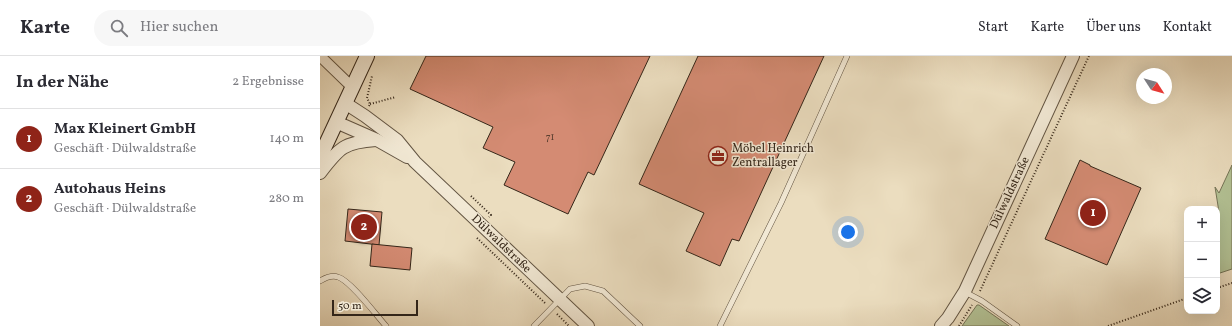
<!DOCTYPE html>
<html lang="de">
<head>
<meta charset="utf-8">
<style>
	body { margin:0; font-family:Vollkorn,serif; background:#f7f7f7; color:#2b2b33 }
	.controls { position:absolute; right:12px; bottom:12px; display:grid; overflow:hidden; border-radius:8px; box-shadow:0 4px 16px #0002 }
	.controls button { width:36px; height:36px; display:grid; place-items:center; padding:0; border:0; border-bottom:1px solid #e1e1e2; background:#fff; color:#2b2b33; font:20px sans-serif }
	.compass { position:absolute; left:816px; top:12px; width:36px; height:36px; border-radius:50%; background:#fff; box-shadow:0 4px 16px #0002; rotate:126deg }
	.scale { position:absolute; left:12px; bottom:10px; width:86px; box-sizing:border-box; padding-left:4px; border:2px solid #342619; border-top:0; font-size:11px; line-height:14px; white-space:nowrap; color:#342619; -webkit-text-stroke:3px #f2e9d5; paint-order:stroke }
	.you { position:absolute; left:528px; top:176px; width:14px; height:14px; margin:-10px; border:3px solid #fff; border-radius:50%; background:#1a73e8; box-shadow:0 0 0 6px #1a73e833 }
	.badge { display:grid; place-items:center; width:26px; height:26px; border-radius:50%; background:#8f2418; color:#fff; font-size:13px; font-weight:700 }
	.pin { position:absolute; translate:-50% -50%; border:2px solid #fff; box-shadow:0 1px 4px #0006 }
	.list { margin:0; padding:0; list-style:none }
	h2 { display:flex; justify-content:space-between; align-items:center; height:52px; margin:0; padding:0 16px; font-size:17px }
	h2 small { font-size:13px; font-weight:400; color:#7c7c81 }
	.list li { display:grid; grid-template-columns:26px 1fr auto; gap:12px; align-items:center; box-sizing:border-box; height:60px; padding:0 16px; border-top:1px solid #e1e1e2 }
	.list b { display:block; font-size:15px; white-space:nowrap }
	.list p { margin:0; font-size:13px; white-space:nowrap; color:#7c7c81 }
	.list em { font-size:13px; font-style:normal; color:#7c7c81 }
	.icon { flex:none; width:22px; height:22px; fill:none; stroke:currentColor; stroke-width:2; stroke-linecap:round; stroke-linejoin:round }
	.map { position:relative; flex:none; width:912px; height:270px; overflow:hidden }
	header { display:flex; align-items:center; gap:24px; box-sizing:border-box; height:56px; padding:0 20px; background:#fff; border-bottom:1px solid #e1e1e2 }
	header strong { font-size:19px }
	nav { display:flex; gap:22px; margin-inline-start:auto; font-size:14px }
	.search { width:280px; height:36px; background:#f7f7f7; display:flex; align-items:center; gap:10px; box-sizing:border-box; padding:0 14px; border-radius:22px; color:#7c7c81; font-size:15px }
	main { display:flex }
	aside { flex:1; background:#fff }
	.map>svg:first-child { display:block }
	.green { fill:#b3c295; stroke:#747457 }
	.building { fill:#d48b73; stroke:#342619 }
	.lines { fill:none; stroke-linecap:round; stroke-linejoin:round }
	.service-casing { stroke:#625442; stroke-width:6 }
	.minor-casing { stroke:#625442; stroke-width:12 }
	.tertiary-casing { stroke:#625442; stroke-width:14 }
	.secondary-casing { stroke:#342619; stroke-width:16 }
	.path { stroke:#342619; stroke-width:2; stroke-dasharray:1 2; stroke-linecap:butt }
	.service { stroke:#f2e9d5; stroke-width:5 }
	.minor { stroke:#f2e9d5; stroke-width:10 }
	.tertiary { stroke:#f2e9d5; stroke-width:12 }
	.secondary { stroke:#f2e9d5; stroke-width:14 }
	.labels { text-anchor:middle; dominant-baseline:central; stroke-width:3; stroke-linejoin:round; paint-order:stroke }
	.number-label { font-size:10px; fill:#5c3f30 }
	.poi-label { font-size:12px; fill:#342619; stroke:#f2e9d5; text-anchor:start }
	.street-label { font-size:12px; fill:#342619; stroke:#f2e9d5 }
</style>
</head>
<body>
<header>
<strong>Karte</strong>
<div class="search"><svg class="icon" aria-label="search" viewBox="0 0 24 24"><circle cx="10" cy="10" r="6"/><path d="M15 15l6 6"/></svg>Hier suchen</div>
<nav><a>Start</a><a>Karte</a><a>Über uns</a><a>Kontakt</a></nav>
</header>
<main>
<aside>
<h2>In der Nähe<small>2 Ergebnisse</small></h2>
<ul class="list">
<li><span class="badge">1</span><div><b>Max Kleinert GmbH</b><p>Geschäft · Dülwaldstraße</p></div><em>140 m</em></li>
<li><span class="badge">2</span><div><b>Autohaus Heins</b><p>Geschäft · Dülwaldstraße</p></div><em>280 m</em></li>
</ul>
</aside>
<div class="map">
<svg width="912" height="270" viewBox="0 0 912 270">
	<rect width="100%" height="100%" fill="#ebddbf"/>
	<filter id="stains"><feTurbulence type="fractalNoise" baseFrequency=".005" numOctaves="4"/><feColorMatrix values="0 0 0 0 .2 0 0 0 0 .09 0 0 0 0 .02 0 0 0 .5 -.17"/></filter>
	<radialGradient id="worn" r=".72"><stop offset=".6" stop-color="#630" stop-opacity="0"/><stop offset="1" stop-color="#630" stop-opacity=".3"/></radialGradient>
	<g class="green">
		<path d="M 912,109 L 912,213 L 897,218 L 897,160 L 899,156 L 895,131 L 899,137 Z"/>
		<path d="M 657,249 L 659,249 L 689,270 L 642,270 Z"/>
	</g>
	<g class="building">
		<path d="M 106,0 L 330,0 L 274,119 L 268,116 L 248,158 L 184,129 L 195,106 L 163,92 L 173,71 L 90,33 Z"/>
		<path d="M 378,0 L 504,0 L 419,185 L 412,183 L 400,210 L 366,195 L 384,157 L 319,128 Z"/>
		<path d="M 760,104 L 770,109 L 770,110 L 821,132 L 787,209 L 725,183 Z"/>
		<path d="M 28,153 L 62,156 L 59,189 L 25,185 Z"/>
		<path d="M 52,188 L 92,192 L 90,214 L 50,210 Z"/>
	</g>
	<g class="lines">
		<g class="service-casing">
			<g id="service">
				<path d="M 0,225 C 5,222 12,219 18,221 C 31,225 56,259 66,270"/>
				<path d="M 645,236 L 662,245 L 697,270"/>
				<path d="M 214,270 L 250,233 L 265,230 L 283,235 L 320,270"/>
				<path d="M 400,270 L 461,147 L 527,0"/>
			</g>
		</g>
		<g class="minor-casing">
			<path id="minor" d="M 0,0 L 32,31"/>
		</g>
		<g class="tertiary-casing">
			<g id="tertiary">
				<path d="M 25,47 L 45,60 L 77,84 L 95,106 L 268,270"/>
				<path d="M 16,66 L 57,84 L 87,101"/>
				<path d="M 0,117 C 19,92 24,86 56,84"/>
				<path d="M 621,270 L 628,262 L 645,235 L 753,0"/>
			</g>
		</g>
		<g class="secondary-casing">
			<path id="secondary" d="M 0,101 L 47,0"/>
		</g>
		<g class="path">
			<path d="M 50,48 L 76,41"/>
			<path d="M 49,50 L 50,48 L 47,42 L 52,20"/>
			<path d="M 151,140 L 171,159 L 169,161"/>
			<path d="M 157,182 L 225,247"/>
			<path d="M 897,232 L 912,227"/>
			<path d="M 660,235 L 769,0"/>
			<path d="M 237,258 L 249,270"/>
			<path d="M 639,270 L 652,249"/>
			<path d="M 788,270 L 867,242"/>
		</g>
		<use href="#service" class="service"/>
		<use href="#minor" class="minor"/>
		<use href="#tertiary" class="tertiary"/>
		<use href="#secondary" class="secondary"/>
	</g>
	<defs>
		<g id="office-ring" transform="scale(1)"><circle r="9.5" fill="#f2e9d5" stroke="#8f2418" stroke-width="1.5"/><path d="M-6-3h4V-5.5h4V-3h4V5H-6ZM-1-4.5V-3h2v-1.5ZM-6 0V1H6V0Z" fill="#8f2418"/></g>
	</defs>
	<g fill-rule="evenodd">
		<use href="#office-ring" x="398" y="100"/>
	</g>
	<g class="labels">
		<g class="number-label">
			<text x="230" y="81">71</text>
		</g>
		<g class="poi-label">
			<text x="412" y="93">Möbel Heinrich<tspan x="412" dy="14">Zentrallager</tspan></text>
		</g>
		<g class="street-label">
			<text transform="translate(690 137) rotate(-65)">Dülwaldstraße</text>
			<text transform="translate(181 188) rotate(44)">Dülwaldstraße</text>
		</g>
	</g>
	<rect width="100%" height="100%" filter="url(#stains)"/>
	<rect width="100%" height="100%" fill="url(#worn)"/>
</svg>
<div class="controls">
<button>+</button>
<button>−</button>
<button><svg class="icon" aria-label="layers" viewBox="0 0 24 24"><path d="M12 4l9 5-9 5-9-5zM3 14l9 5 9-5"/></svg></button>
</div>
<svg class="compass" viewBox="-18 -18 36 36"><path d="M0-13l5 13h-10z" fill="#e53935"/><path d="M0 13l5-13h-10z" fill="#7c7c81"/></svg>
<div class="scale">50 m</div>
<div class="you"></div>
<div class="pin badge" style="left:773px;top:157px">1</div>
<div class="pin badge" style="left:44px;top:171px">2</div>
</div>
</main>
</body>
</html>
